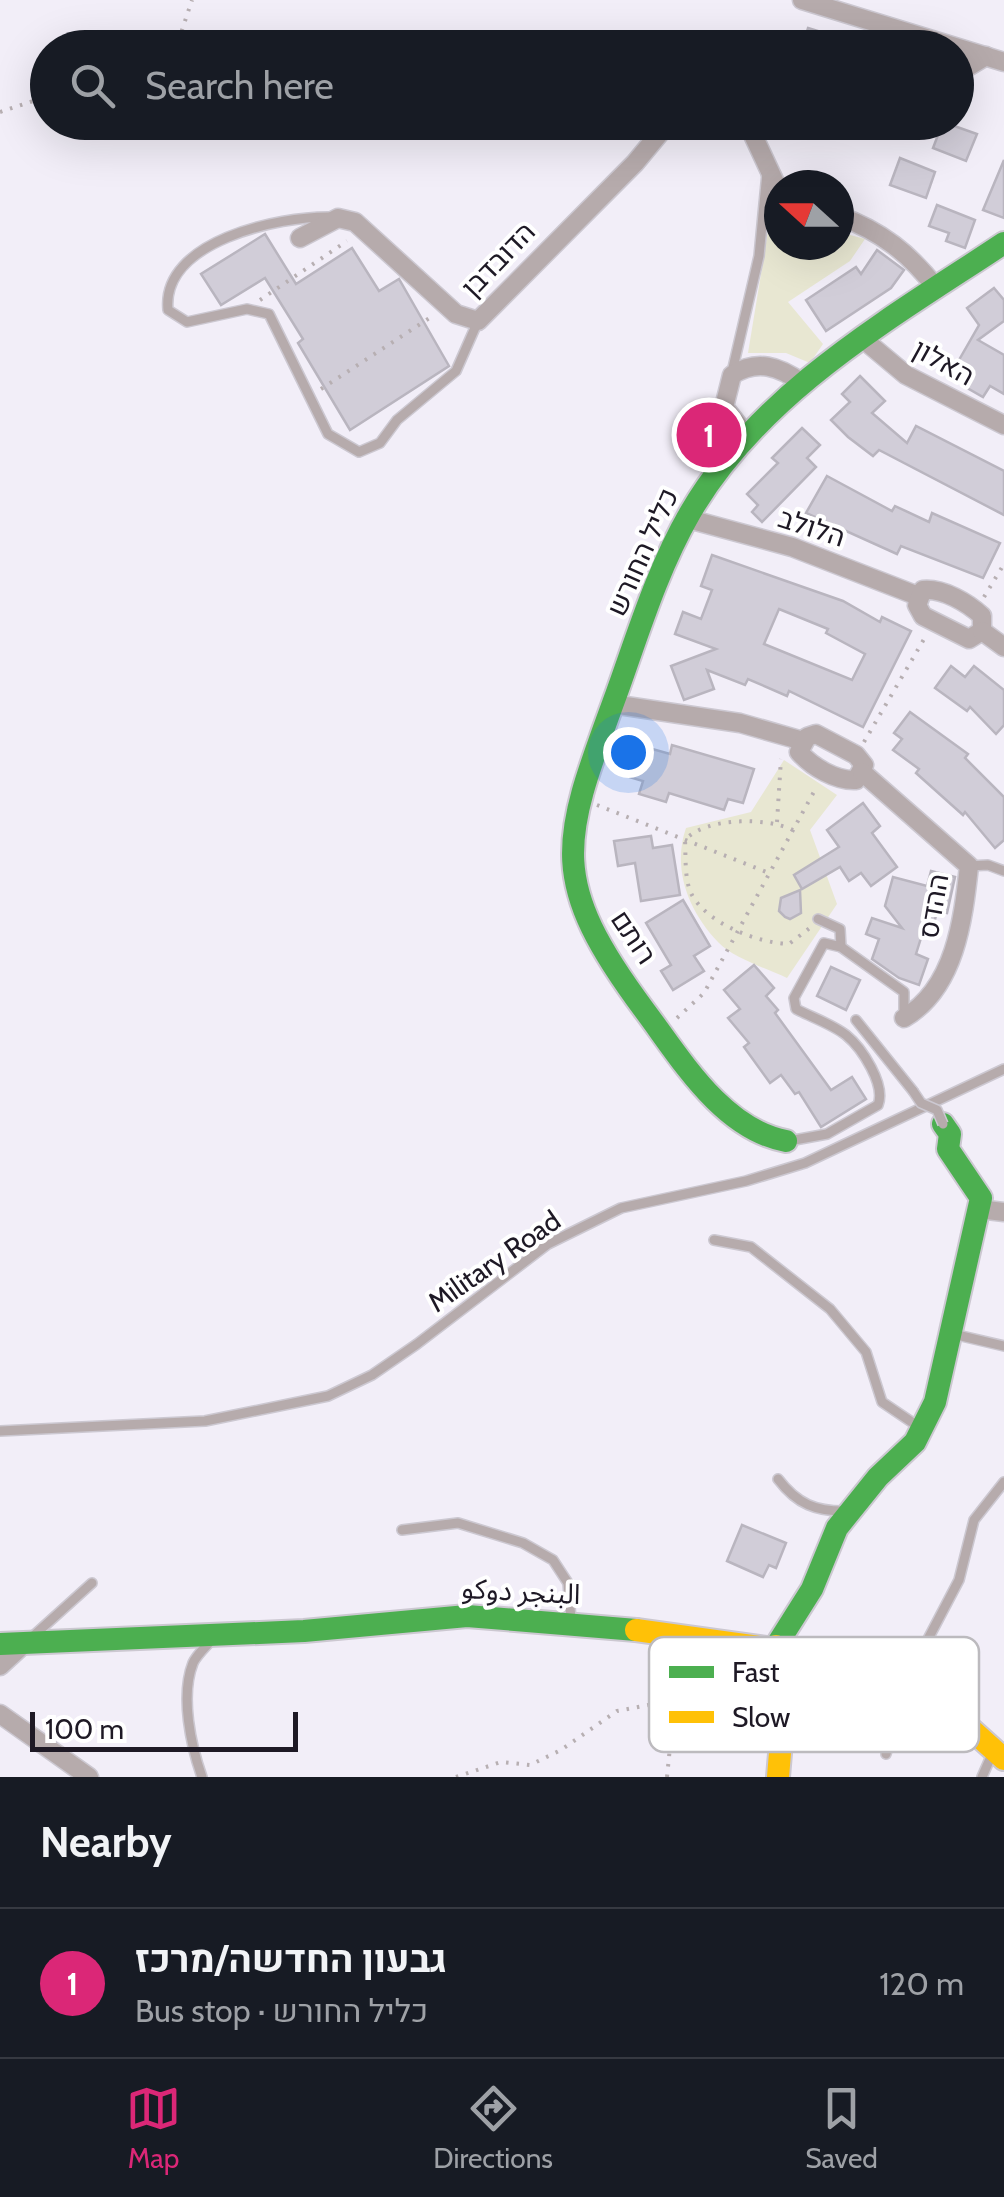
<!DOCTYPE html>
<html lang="en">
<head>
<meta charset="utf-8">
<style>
	body { margin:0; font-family:Cabin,"Noto Sans Arabic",Heebo,sans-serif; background:#20242c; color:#f1f3f6 }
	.compass { position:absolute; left:764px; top:170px; width:90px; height:90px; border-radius:50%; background:#171b24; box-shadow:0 10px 40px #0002; rotate:291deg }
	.scale { position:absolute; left:30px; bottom:25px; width:268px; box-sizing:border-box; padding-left:10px; border:5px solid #1e1925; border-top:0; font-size:28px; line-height:35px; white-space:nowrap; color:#1e1925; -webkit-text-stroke:8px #fff; paint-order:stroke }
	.you { position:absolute; left:628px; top:752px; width:35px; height:35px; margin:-25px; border:8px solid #fff; border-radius:50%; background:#1a73e8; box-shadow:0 0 0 15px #1a73e833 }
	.badge { display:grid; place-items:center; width:65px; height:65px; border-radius:50%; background:#db2777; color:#fff; font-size:32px; font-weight:700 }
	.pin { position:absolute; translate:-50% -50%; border:5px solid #fff; box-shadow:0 2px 10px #0006 }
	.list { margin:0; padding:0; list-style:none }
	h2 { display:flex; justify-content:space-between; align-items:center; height:130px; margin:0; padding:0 40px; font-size:42px }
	h2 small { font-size:32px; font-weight:400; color:#9ea1a6 }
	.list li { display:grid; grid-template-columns:65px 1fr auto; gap:30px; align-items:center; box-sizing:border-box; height:150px; padding:0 40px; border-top:2px solid #363941 }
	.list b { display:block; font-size:38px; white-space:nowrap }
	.list p { margin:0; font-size:32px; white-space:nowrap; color:#9ea1a6 }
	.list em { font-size:32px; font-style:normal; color:#9ea1a6 }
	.icon { flex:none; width:55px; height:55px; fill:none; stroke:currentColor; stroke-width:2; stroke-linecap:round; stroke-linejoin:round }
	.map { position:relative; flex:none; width:1004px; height:1777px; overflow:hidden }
	.search { position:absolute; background:#171b24; box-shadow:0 10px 40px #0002; left:30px; right:30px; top:30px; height:110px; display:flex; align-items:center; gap:25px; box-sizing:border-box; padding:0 35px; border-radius:55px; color:#9ea1a6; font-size:38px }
	.sheet { height:280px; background:#171b24 }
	nav { display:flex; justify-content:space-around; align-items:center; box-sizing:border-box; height:140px; border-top:2px solid #363941; background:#171b24; font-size:28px; color:#9ea1a6 }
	nav a { display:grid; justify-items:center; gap:5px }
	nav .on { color:#db2777 }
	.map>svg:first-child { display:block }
	.green { fill:#e8e7d2 }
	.building { fill:#d1cdd8; stroke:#b9b5bf; stroke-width:2.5; fill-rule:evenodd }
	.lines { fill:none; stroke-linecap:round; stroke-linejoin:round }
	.lane-casing { stroke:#ccc8d1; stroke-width:12 }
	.street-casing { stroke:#ccc8d1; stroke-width:21 }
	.fast-casing { stroke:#ccc8d1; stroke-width:26 }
	.slow-casing { stroke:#ccc8d1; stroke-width:26 }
	.path { stroke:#b7afb2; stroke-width:4; stroke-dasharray:2.5 8; stroke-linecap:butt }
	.lane { stroke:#b6abac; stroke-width:9 }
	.street { stroke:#b6abac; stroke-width:18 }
	.fast { stroke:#4caf50; stroke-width:22 }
	.slow { stroke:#ffc107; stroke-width:22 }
	.lane-bridge-casing { stroke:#ccc8d1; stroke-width:12; stroke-linecap:butt }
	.lane-bridge { stroke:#b6abac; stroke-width:9 }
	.labels { text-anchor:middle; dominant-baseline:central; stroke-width:8; stroke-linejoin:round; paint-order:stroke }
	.street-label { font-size:28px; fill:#1e1925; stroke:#fff }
	.key { fill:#fff; stroke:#bcbabe; stroke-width:2.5 }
	.key-label { font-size:28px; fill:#1e1925 }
</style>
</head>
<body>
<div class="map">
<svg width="1004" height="1777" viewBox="0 0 1004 1777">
	<rect width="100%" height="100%" fill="#f2eef8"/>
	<g class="green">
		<path d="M 773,201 L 779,207 L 779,245 L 839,245 L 839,232 L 865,239 L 850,261 L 788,302 L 823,344 L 810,363 L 786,353 L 748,353 Z"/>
		<path d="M 784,760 L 837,795 L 810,830 L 837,904 L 787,978 C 766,968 733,958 718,942 C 688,911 672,868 686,828 L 751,812 Z"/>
	</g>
	<g class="building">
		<path d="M 808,28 L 860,44 L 859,48 L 802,48 Z"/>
		<path d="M 943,122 L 977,134 L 966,161 L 933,148 Z"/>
		<path d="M 900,158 L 935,172 L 926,198 L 890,185 Z"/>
		<path d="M 1004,160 L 1004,218 L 983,210 Z"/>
		<path d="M 937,205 L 975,220 L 965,248 L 946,241 L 949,233 L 929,226 Z"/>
		<path d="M 265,234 L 296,284 L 352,248 L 379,291 L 399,279 L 449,366 L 350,430 L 298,343 L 303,339 L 265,278 L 221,305 L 201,274 Z"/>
		<path d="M 877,250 L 904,270 L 891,288 L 826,331 L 806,300 L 856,267 L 861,274 Z"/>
		<path d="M 994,288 L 1004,300 L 1004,321 L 978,340 L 1004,355 L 1004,394 L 990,386 L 983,397 L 962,385 L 968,374 L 955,367 L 979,325 L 967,308 Z"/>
		<path d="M 860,376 L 885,401 L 872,413 L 907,443 L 916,426 L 1004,471 L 1004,515 L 879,450 L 873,456 L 848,437 L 831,420 L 850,402 L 842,394 Z"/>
		<path d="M 802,428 L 820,445 L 807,458 L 816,467 L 762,522 L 752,512 L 758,505 L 747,494 L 778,463 L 772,458 Z"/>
		<path d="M 827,476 L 892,511 L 895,506 L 929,522 L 932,513 L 1000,543 L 983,578 L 901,546 L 897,554 L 806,513 Z"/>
		<path d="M 712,555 L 843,601 L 880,622 L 882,617 L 911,631 L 863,727 L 789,691 L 787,696 L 748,679 L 745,685 L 707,670 L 714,689 L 684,700 L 671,666 L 716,649 L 675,634 L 683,612 L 701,619 L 712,590 L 701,586 ZM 779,609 L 828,629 L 826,633 L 865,654 L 852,680 L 764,644 Z"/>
		<path d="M 951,666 L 965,677 L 974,666 L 1004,690 L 1004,725 L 996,734 L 970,707 L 967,711 L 935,688 Z"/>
		<path d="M 910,712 L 968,754 L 965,758 L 1004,797 L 1004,840 L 995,848 L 965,812 L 963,815 L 916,773 L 919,769 L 893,750 L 902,739 L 894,733 Z"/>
		<path d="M 638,745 L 670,754 L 672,745 L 754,769 L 743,803 L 728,799 L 724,810 L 669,793 L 666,802 L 639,794 L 643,781 L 629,777 Z"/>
		<path d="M 863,803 L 880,826 L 872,833 L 897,867 L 871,886 L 861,873 L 849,881 L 840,867 L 802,889 L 794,875 L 839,847 L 827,830 Z"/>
		<path d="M 651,836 L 653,848 L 672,845 L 680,895 L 641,901 L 635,863 L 618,866 L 614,841 Z"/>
		<path d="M 931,871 L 955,877 L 947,913 L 937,911 L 934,924 L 926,922 L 916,954 L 928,959 L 919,985 L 899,978 L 872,959 L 879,939 L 866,934 L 872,918 L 902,928 L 885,906 L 893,877 L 927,886 Z"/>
		<path d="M 800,890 L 801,913 L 790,919 L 785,917 L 779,911 L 781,898 Z"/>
		<path d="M 683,900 L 710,946 L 694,956 L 704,971 L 673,990 L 661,971 L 671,965 L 646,923 Z"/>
		<path d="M 754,965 L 774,988 L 766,996 L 778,1010 L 775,1013 L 831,1090 L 852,1077 L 866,1099 L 821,1127 L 799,1092 L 795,1094 L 781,1075 L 770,1083 L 744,1047 L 749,1043 L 728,1018 L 740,1009 L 724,990 Z"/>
		<path d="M 831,967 L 860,980 L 846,1010 L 817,996 Z"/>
		<path d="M 742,1525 L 786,1543 L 776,1568 L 769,1565 L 763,1577 L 727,1561 Z"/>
	</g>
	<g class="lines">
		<g class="lane-casing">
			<g id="lane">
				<path d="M 331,217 C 279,216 161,241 168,310 L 187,322 L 247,309 L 269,314 L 328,434 L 359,452 L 380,443 L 397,420 L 456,371 L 478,321"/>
				<path d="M 732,372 L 759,256 L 767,173"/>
				<path d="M 969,866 L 988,865 L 1004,871"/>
				<path d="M 818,919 L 840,929 L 841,947"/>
				<path d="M 856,1020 L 913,1091"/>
				<path d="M 789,1141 L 827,1134 L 878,1105 C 886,1085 862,1048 846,1035 C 832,1024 811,1017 796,1009 L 794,998 L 824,943 L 841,947 L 904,992 L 904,1017"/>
				<path d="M 714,1240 L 751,1247 L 830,1309 L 866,1352 L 882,1402 L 919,1427"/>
				<path d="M 953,1334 L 1004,1346"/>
				<path d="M 0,1431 L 205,1421 L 328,1396 L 372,1375 L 417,1344 L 548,1244 L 621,1208 L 746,1181 L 805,1163 L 1004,1069"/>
				<path d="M 778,1479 C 797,1504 816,1512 848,1511"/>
				<path d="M 402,1530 L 458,1523 L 523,1543 L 553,1560 L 568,1583 L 571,1619"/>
				<path d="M 31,1638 L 92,1583"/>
				<path d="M 886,1754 L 907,1679 L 959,1580 L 974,1520 L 1004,1482"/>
				<path d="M 202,1777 C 191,1746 180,1696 193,1663 C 197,1654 208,1645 214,1637"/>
				<path d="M 982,1777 L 993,1752"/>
			</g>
		</g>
		<g class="street-casing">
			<g id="street">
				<path d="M 802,0 L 1004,62"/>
				<path d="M 956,74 L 986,56"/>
				<path d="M 747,122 L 779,191"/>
				<path d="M 839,216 C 881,231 910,254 937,289"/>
				<path d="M 300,238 L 338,218 L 355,222 L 456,314 L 478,321 L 635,163 L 669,122"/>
				<path d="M 863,339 L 906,375 L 1004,425"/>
				<path d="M 746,435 L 724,407 L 732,375 C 757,359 779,366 802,383"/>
				<path d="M 685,518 L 792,547 L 918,596"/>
				<path d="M 923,590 C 943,588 968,603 982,616 L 982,631 L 969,639 L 923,616 L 917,605 Z"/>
				<path d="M 982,631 L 1004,647"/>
				<path d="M 612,704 L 740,723 L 803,741"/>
				<path d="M 816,734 L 856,755 L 864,765 L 856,780 C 836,781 812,767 799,752 L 807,737 Z"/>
				<path d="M 862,772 L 969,866 C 963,921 955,988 904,1018"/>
				<path d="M 979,1209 L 1004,1212"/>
				<path d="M 0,1666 L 25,1643"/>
				<path d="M 0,1714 L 89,1777"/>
			</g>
		</g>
		<g class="fast-casing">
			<g id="fast">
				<path d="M 786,1141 C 722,1129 681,1059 645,1011 C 546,878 562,842 616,695 C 638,634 657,570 690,513 C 760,392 891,318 1004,243"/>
				<path d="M 0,1644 L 304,1631 L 467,1616 L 636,1630"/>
				<path d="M 776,1646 L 812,1589 L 837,1528 L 878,1477 L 915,1442 L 935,1402 L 981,1198 L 948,1149 L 950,1134 L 943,1124"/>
			</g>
		</g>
		<g class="slow-casing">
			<g id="slow">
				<path d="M 636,1630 L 884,1664 L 944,1705 L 1004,1759"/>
				<path d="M 776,1646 L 785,1694 L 778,1777"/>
			</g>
		</g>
		<g class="path">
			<path d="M 170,48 L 179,39 L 192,0"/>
			<path d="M 0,112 L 48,96"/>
			<path d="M 260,300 L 347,241"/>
			<path d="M 321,389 L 434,315"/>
			<path d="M 984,597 L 1004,564"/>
			<path d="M 864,742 L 927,634"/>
			<path d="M 597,805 L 769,873"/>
			<path d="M 777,822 L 781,759"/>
			<path d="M 793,830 C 766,817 706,817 685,840 C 686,857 684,880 692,895 C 708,924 758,943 789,944 L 811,927"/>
			<path d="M 677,1018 L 704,993 L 816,788"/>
			<path d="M 456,1777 L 501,1762 L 530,1765 L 561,1750 L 617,1711 L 669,1701 L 708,1658"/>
			<path d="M 667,1777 L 675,1697"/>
		</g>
		<use href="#lane" class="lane"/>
		<use href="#street" class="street"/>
		<use href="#fast" class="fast"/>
		<use href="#slow" class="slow"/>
		<g class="lane-bridge-casing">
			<path id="lane-bridge" d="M 913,1091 L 921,1103 L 937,1110 L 943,1124"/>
		</g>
		<use href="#lane-bridge" class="lane-bridge"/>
	</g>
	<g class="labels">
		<g class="street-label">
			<text transform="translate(498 259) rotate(-46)">הדובדבן</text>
			<text transform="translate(944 362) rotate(29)">האלון</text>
			<text transform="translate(812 527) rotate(18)">הלולב</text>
			<text transform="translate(642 552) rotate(-66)">כליל החורש</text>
			<text transform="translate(933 906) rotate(-80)">ההדס</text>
			<text transform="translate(634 937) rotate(56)">רותם</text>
			<text transform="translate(494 1261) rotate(-35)">Military Road</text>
			<text transform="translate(521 1591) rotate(3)">البنجر دوكو</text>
		</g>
	</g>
	<rect x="649" y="1637" width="330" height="115" rx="15" class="key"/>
	<rect x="669" y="1666" width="45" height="12" fill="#4caf50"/>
	<rect x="669" y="1711" width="45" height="12" fill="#ffc107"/>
	<g class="key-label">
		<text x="732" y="1682">Fast</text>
		<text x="732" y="1727">Slow</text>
	</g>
</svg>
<svg class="compass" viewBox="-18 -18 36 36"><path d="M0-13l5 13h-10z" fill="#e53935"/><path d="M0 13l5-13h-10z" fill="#9ea1a6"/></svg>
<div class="scale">100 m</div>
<div class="you"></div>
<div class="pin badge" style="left:709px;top:435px">1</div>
<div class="search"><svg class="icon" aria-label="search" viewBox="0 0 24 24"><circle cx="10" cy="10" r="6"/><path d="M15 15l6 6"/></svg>Search here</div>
</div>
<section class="sheet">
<h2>Nearby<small></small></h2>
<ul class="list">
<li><span class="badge">1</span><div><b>גבעון החדשה/מרכז</b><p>Bus stop · כליל החורש</p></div><em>120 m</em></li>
</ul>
</section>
<nav>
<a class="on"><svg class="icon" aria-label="map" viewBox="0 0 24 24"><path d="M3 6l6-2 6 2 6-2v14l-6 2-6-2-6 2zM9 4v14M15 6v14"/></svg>Map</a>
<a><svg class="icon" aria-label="directions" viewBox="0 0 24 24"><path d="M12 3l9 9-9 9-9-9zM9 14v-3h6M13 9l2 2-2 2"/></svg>Directions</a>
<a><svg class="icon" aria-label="saved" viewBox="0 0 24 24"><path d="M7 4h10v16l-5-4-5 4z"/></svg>Saved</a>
</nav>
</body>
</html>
